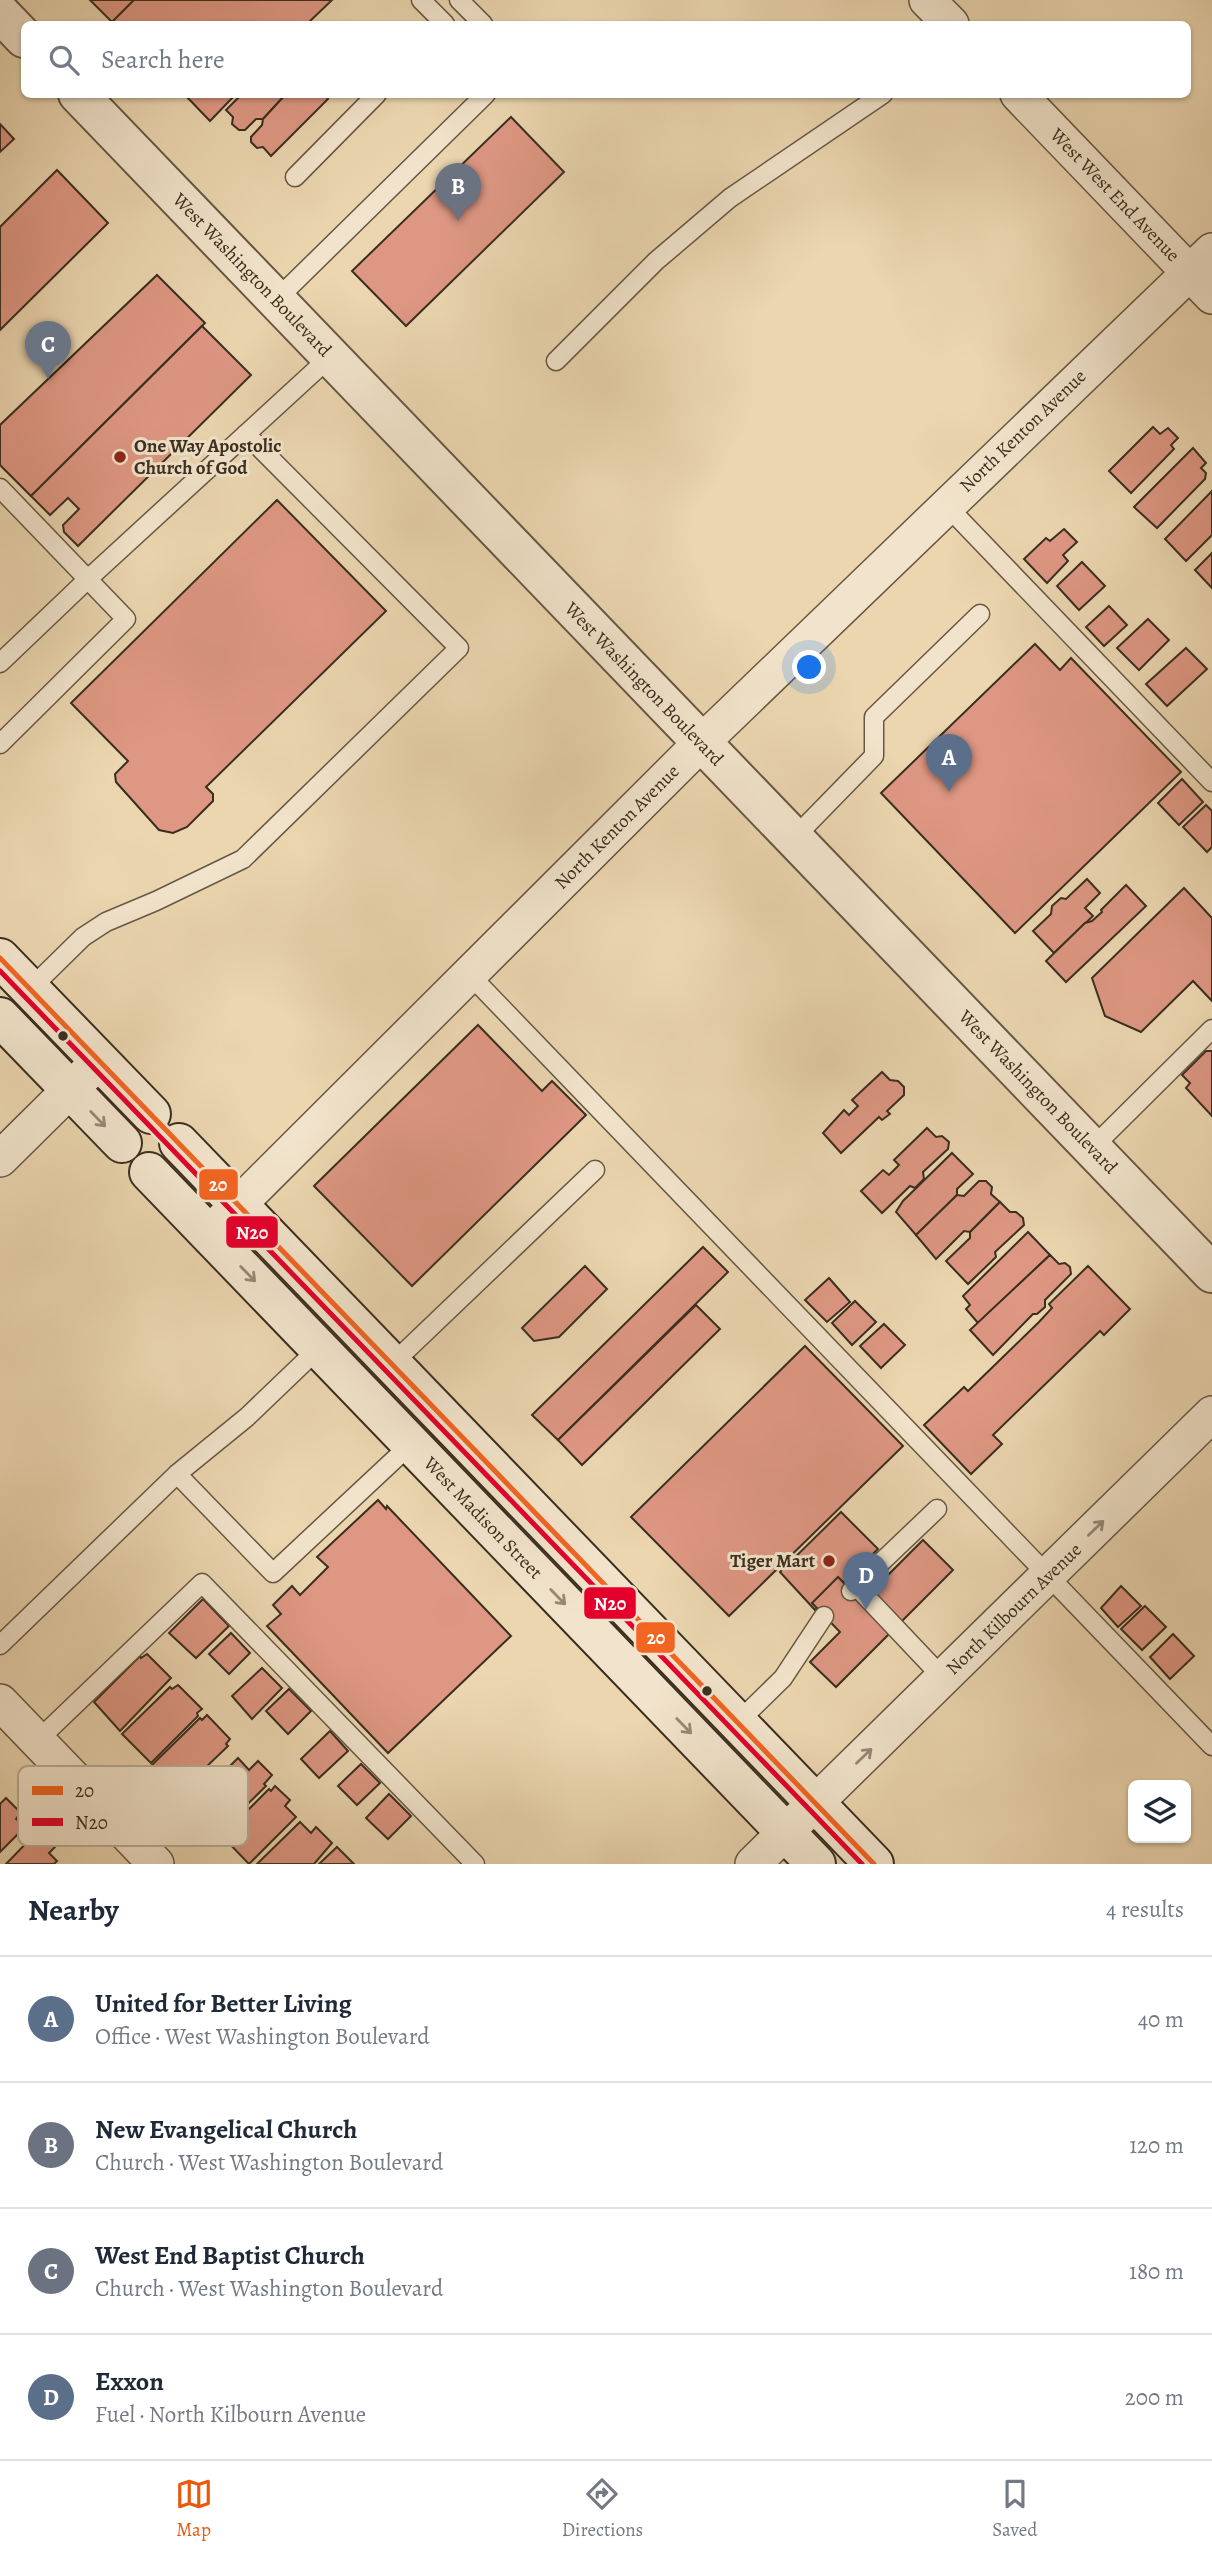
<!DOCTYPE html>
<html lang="en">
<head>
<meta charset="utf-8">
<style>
	body { margin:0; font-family:Alegreya,serif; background:#f6f6f7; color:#1f2937 }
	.controls { position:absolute; right:21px; bottom:21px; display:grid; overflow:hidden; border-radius:10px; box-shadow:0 2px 5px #0004 }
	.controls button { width:63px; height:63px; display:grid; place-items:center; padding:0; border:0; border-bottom:2px solid #e0e1e3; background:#fff; color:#1f2937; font:35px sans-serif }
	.you { position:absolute; left:810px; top:668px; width:24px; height:24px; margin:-18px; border:5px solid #fff; border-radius:50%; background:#1a73e8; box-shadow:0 0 0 10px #1a73e833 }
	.badge { display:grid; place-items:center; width:46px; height:46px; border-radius:50%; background:#ea580c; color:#fff; font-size:23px; font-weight:700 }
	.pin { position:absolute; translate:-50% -58px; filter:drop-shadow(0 2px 4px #0008) }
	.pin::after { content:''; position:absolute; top:37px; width:24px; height:21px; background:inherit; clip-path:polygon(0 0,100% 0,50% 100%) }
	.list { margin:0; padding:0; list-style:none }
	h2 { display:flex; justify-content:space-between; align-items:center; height:91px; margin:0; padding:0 28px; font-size:30px }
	h2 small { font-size:23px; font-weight:400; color:#747a83 }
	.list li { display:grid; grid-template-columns:46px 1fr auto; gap:21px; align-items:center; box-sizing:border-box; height:126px; padding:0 28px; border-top:2px solid #e0e1e3 }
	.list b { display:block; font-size:26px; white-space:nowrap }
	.list p { margin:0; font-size:23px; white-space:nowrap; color:#747a83 }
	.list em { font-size:23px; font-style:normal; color:#747a83 }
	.icon { flex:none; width:38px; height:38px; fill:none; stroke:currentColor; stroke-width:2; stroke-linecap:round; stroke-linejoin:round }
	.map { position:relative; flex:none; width:1212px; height:1864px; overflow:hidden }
	.search { position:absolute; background:#fff; box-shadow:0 2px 5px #0004; left:21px; right:21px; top:21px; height:77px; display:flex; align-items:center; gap:18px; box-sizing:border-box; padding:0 24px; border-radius:10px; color:#747a83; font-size:26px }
	.sheet { height:595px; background:#fff }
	nav { display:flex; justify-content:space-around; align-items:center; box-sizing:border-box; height:98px; border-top:2px solid #e0e1e3; background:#fff; font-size:19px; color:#747a83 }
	nav a { display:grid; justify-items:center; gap:4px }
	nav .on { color:#ea580c }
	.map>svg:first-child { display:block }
	.building { fill:#de9783; stroke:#3a2e1f; stroke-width:2 }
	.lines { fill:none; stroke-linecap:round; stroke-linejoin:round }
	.service-casing { stroke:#665843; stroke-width:21 }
	.minor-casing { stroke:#665843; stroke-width:38 }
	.tertiary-casing { stroke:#665843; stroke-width:42 }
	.secondary-casing { stroke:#3a2e1f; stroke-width:42 }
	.service { stroke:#f2e4cc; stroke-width:18 }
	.minor { stroke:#f2e4cc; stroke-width:35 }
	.tertiary { stroke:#f2e4cc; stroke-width:38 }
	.secondary { stroke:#f2e4cc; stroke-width:38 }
	.bus-1-casing { stroke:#f2e4cc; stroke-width:10 }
	.bus-2-casing { stroke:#f2e4cc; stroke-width:10 }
	.bus-1 { stroke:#f26522; stroke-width:5 }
	.bus-2 { stroke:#e4002b; stroke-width:5 }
	.oneway { stroke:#968976 }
	.poi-dot { fill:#8f2418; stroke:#f2e4cc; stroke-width:2.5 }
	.bus-dot { fill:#3a2e1f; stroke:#f2e4cc; stroke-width:2.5 }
	.labels { text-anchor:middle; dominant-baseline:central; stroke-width:6; stroke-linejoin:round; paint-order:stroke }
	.street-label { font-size:19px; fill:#3a2e1f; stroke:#f2e4cc }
	.poi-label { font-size:19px; font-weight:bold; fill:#3a2e1f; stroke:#f2e4cc; text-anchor:start }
	.key { fill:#f2e4cc; stroke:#bbad98; stroke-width:2 }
	.key-label { font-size:19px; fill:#3a2e1f }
	.line-badge { stroke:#f2e4cc; stroke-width:2.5 }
	.badge-label { font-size:19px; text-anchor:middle; font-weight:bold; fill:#fff }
</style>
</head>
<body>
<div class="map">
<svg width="1212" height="1864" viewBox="0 0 1212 1864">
	<rect width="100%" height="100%" fill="#ebd6b0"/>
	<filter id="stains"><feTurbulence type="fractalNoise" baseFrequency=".00286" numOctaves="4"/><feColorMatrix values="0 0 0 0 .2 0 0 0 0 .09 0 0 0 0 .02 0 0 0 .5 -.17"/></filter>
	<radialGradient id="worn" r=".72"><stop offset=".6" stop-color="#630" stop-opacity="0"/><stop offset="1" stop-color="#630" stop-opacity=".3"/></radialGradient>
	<g class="building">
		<path d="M 90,0 L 134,0 L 112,22 Z"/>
		<path d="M 134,0 L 332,0 L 307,24 L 114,24 L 112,22 Z"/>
		<path d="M 184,94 L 236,94 L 210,121 Z"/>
		<path d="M 242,94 L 286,94 L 263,119 L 256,119 L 245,130 L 239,130 L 232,124 L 233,117 L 226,110 Z"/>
		<path d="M 286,94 L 324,94 L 328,99 L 271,156 L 263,147 L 257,148 L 251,142 L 251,137 L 262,125 L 263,119 Z"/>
		<path d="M 511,117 L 564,172 L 406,326 L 352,271 Z"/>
		<path d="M 0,124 L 14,139 L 0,152 Z"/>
		<path d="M 57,170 L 108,223 L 0,330 L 0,227 Z"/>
		<path d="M 157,275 L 205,323 L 31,496 L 0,465 L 0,425 Z"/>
		<path d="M 202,326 L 251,375 L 78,546 L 64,532 L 63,525 L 79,509 L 68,498 L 50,515 L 31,496 Z"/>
		<path d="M 1153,427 L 1160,434 L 1168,428 L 1178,438 L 1171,445 L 1174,449 L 1131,493 L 1109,471 Z"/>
		<path d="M 1193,448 L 1206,463 L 1201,468 L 1206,473 L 1205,479 L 1157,528 L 1134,507 Z"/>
		<path d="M 1212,491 L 1212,535 L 1186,561 L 1165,539 Z"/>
		<path d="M 277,500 L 386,611 L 206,787 L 213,794 L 213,801 L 187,827 L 173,833 L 159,830 L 116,782 L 115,774 L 128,761 L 71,703 Z"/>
		<path d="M 1064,529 L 1077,542 L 1063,555 L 1068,561 L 1047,583 L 1024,559 L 1046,538 L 1050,541 Z"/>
		<path d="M 1212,553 L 1212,588 L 1195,570 Z"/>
		<path d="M 1082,562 L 1105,586 L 1079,610 L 1057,586 Z"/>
		<path d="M 1109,606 L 1127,625 L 1104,646 L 1086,627 Z"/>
		<path d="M 1148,619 L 1169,640 L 1139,670 L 1117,648 Z"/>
		<path d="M 1035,644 L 1060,670 L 1071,658 L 1181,772 L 1015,933 L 881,793 Z"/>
		<path d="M 1186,648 L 1207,669 L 1167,706 L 1146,684 Z"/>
		<path d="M 1182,779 L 1203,802 L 1179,825 L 1158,803 Z"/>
		<path d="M 1206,805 L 1212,811 L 1212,847 L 1207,852 L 1183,827 Z"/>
		<path d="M 1087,879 L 1100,893 L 1085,908 L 1093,916 L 1054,953 L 1033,931 L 1051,914 L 1052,906 L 1061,898 L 1066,899 Z"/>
		<path d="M 1126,885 L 1146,906 L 1066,982 L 1046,961 L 1085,923 L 1092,921 L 1102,912 L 1101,910 Z"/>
		<path d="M 1184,888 L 1212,918 L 1212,1001 L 1193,981 L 1141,1032 L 1105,1016 L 1092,978 Z"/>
		<path d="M 478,1025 L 542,1091 L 552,1081 L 586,1115 L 412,1286 L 314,1186 Z"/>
		<path d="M 1206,1051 L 1212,1051 L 1212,1116 L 1186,1088 L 1190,1083 L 1182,1075 Z"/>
		<path d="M 882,1072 L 890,1080 L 898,1081 L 904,1087 L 904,1095 L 887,1111 L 890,1114 L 882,1120 L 879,1117 L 841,1153 L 823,1133 L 844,1110 L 849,1115 L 858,1106 L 852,1100 Z"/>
		<path d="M 927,1128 L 936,1137 L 942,1136 L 949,1142 L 948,1149 L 923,1172 L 924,1179 L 915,1188 L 910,1186 L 882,1213 L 861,1191 L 883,1170 L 889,1175 L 899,1165 L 894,1160 Z"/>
		<path d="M 952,1153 L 973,1174 L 957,1189 L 957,1195 L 916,1235 L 896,1212 L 903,1201 Z"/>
		<path d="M 979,1181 L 986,1181 L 992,1187 L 991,1194 L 1000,1202 L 970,1232 L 964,1231 L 936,1259 L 916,1235 L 957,1195 L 964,1196 Z"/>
		<path d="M 1000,1202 L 1010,1212 L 1016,1212 L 1023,1218 L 1024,1225 L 995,1252 L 996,1257 L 968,1284 L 946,1261 L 970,1238 L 970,1232 Z"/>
		<path d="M 1028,1232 L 1050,1255 L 978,1323 L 966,1309 L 970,1305 L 963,1296 Z"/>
		<path d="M 703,1247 L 728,1272 L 558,1440 L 532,1415 Z"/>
		<path d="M 1050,1255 L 1059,1264 L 1065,1263 L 1070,1267 L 1071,1274 L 1045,1300 L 1045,1307 L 1037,1314 L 1033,1314 L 993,1355 L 970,1330 Z"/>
		<path d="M 585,1266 L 607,1289 L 559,1337 L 534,1341 L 522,1328 Z"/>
		<path d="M 1088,1266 L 1130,1309 L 1104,1335 L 1100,1331 L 993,1435 L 1002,1444 L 971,1474 L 924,1425 L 964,1387 L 968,1391 L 1039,1322 L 1052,1308 L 1049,1304 Z"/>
		<path d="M 829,1278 L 850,1302 L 827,1322 L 805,1300 Z"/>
		<path d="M 855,1301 L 876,1322 L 852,1345 L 832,1323 Z"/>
		<path d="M 696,1305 L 720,1329 L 582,1465 L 558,1440 Z"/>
		<path d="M 884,1324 L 905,1345 L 881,1368 L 860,1346 Z"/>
		<path d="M 805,1346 L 903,1446 L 729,1616 L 631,1517 Z"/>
		<path d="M 378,1500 L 386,1509 L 387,1506 L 511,1636 L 388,1753 L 267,1626 L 281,1614 L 273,1605 L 292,1586 L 300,1595 L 328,1567 L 317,1557 Z"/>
		<path d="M 841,1512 L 878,1549 L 815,1610 L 780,1572 Z"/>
		<path d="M 923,1540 L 953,1570 L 836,1687 L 810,1662 L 840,1632 L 812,1603 L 838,1577 L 862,1601 Z"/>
		<path d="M 1121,1586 L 1141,1606 L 1118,1627 L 1101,1608 Z"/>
		<path d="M 203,1599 L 229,1626 L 196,1658 L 169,1633 Z"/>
		<path d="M 1145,1606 L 1166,1627 L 1142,1650 L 1121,1629 Z"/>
		<path d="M 231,1633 L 250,1653 L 229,1674 L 209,1654 Z"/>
		<path d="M 1173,1634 L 1194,1656 L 1170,1679 L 1150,1657 Z"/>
		<path d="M 147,1654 L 171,1678 L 120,1731 L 94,1702 L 140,1656 L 141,1658 Z"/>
		<path d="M 262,1668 L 282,1688 L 252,1719 L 232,1696 Z"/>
		<path d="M 178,1685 L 202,1709 L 197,1713 L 198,1716 L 151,1763 L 122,1734 L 170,1687 L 172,1689 Z"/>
		<path d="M 289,1689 L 311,1711 L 288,1734 L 266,1711 Z"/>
		<path d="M 207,1715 L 230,1739 L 226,1744 L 228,1746 L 178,1794 L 152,1765 L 200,1718 L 202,1720 Z"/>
		<path d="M 330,1731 L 348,1751 L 319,1778 L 301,1759 Z"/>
		<path d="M 238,1758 L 249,1770 L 258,1761 L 272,1775 L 264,1784 L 266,1786 L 218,1833 L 191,1805 Z"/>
		<path d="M 361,1764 L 380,1783 L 357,1805 L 338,1786 Z"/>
		<path d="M 275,1786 L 290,1800 L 285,1806 L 296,1817 L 249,1864 L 222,1836 L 269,1789 L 271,1791 Z"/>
		<path d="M 389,1794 L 411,1816 L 388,1839 L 366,1818 Z"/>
		<path d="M 6,1798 L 21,1813 L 16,1819 L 25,1827 L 0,1852 L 0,1804 Z"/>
		<path d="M 300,1822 L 311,1833 L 316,1827 L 332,1843 L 314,1864 L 257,1864 Z"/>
		<path d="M 38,1831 L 55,1847 L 49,1853 L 57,1861 L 54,1864 L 6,1864 Z"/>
		<path d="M 337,1847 L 354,1864 L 319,1864 Z"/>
	</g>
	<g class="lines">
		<g class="service-casing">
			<g id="service">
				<path d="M 421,0 L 445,24"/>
				<path d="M 459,0 L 483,24"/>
				<path d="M 295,177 L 377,94"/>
				<path d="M 276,300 L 486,94"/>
				<path d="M 556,361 L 656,261 L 730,198 L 883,94"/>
				<path d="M 0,488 L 126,619 L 0,744"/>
				<path d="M 946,505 L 1212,782"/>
				<path d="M 0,663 L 88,579 L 330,357"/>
				<path d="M 793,839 L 874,756 L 874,717 L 980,614"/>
				<path d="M 469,974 L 1212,1746"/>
				<path d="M 30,989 L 83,937 L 106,922 L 156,901 L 243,859 L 459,648 L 246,434"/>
				<path d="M 1092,1148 L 1212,1029"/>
				<path d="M 392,1364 L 595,1170"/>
				<path d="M 177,1474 L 273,1573 L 411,1444"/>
				<path d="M 856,1586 L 943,1678"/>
				<path d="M 851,1591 L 937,1509"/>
				<path d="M 0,1645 L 177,1474 L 247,1417 L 319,1348"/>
				<path d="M 737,1723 L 783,1678 L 824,1616"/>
				<path d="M 37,1741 L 202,1583 L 475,1864"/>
			</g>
		</g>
		<g class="minor-casing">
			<g id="minor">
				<path d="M 927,0 L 951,24"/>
				<path d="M 1018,94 L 1212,296"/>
				<path d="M 0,1159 L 99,1061"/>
				<path d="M 209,1234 L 701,743 L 1212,251"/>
				<path d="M 0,1702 L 156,1864"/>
				<path d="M 753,1864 L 1212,1414"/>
			</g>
		</g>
		<g class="tertiary-casing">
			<g id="tertiary">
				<path d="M 0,13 L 24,38"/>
				<path d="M 78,94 L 1212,1273"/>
			</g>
		</g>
		<g class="secondary-casing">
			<g id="secondary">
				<path d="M 0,958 L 151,1114"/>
				<path d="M 0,1017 L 122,1143"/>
				<path d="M 179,1143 L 874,1864"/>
				<path d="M 149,1172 L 816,1864"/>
			</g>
		</g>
		<use href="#service" class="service"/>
		<use href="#minor" class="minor"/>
		<use href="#tertiary" class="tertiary"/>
		<use href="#secondary" class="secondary"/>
		<g class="bus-1-casing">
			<path id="bus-1" d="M 0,958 L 874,1864"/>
		</g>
		<g class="bus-2-casing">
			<path id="bus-2" d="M 0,971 L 862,1864"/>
		</g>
		<use href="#bus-1" class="bus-1"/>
		<use href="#bus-2" class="bus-2"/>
	</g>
	<defs><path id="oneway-shaft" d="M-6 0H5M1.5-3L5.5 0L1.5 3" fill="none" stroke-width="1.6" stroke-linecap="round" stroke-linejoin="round" transform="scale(1.75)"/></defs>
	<g class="oneway">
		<use href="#oneway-shaft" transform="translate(98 1119) rotate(46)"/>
		<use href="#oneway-shaft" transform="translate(248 1274) rotate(46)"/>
		<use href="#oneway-shaft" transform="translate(1096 1528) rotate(-44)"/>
		<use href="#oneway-shaft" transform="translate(558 1597) rotate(46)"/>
		<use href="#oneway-shaft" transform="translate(684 1726) rotate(46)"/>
		<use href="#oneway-shaft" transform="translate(864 1756) rotate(-44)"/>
	</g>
	<g class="poi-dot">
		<circle cx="120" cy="457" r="7"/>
		<circle cx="829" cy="1561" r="7"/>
	</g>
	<g class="bus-dot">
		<circle cx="63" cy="1036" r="6"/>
		<circle cx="707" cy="1691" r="6"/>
	</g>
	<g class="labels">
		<g class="street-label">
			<text transform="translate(1115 195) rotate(46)">West West End Avenue</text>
			<text transform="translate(252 275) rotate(46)">West Washington Boulevard</text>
			<text transform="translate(1023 431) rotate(-44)">North Kenton Avenue</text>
			<text transform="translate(644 684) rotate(46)">West Washington Boulevard</text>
			<text transform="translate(617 827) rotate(-45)">North Kenton Avenue</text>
			<text transform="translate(1038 1092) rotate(46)">West Washington Boulevard</text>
			<text transform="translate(483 1518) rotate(46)">West Madison Street</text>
			<text transform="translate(1014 1609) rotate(-44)">North Kilbourn Avenue</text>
		</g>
		<g class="poi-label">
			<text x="134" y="446">One Way Apostolic<tspan x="134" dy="22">Church of God</tspan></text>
			<text x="815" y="1561" text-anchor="end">Tiger Mart</text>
		</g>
	</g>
	<rect x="18" y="1766" width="230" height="80" rx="10" class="key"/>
	<rect x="32" y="1786" width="31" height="9" fill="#f26522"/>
	<rect x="32" y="1818" width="31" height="8" fill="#e4002b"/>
	<g class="key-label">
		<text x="75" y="1797">20</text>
		<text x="75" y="1829">N20</text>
	</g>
	<g class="line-badge">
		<rect x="198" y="1168" width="41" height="33" rx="7" fill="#f26522"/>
		<rect x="225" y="1215" width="54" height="34" rx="7" fill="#e4002b"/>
		<rect x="583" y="1586" width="54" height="34" rx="7" fill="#e4002b"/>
		<rect x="635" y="1621" width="41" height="33" rx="7" fill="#f26522"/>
	</g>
	<g class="badge-label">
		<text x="218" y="1191">20</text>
		<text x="252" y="1239">N20</text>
		<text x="610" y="1610">N20</text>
		<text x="656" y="1644">20</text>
	</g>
	<rect width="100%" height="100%" filter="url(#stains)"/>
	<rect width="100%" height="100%" fill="url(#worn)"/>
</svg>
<div class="controls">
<button><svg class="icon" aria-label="layers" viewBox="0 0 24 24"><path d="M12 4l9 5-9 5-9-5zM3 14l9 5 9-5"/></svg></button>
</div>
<div class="you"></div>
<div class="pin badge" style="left:949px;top:792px;background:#5c6f8a">A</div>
<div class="pin badge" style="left:458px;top:221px;background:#6b7280">B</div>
<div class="pin badge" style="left:48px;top:379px;background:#6b7280">C</div>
<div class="pin badge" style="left:866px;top:1610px;background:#5c6f8a">D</div>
<div class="search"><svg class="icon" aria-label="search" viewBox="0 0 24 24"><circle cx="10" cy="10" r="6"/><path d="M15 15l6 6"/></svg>Search here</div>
</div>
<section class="sheet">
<h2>Nearby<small>4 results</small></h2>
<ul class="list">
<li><span class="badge" style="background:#5c6f8a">A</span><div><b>United for Better Living</b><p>Office · West Washington Boulevard</p></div><em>40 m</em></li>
<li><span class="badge" style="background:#6b7280">B</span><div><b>New Evangelical Church</b><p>Church · West Washington Boulevard</p></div><em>120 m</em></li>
<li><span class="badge" style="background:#6b7280">C</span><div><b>West End Baptist Church</b><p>Church · West Washington Boulevard</p></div><em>180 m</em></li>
<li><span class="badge" style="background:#5c6f8a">D</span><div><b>Exxon</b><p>Fuel · North Kilbourn Avenue</p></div><em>200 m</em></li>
</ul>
</section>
<nav>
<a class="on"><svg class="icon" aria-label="map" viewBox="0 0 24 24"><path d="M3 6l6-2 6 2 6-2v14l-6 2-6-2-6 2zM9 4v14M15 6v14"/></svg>Map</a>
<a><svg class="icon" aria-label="directions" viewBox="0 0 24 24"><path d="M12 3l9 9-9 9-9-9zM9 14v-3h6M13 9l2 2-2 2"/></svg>Directions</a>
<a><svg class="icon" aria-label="saved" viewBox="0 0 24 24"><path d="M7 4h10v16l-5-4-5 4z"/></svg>Saved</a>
</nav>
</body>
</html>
